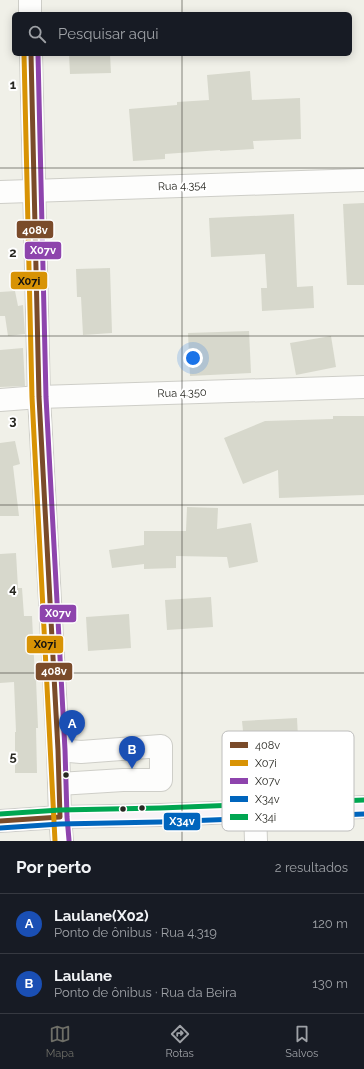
<!DOCTYPE html>
<html lang="pt">
<head>
<meta charset="utf-8">
<style>
	body { margin:0; font-family:Raleway,sans-serif; background:#242831; color:#f1f3f6 }
	.you { position:absolute; left:193px; top:358px; width:14px; height:14px; margin:-10px; border:3px solid #fff; border-radius:50%; background:#1a73e8; box-shadow:0 0 0 6px #1a73e833 }
	.badge { display:grid; place-items:center; width:26px; height:26px; border-radius:50%; background:#6e6e67; color:#fff; font-size:13px; font-weight:700 }
	.pin { position:absolute; translate:-50% -33px; filter:drop-shadow(0 1px 2px #0008) }
	.pin::after { content:''; position:absolute; top:21px; width:14px; height:12px; background:inherit; clip-path:polygon(0 0,100% 0,50% 100%) }
	.list { margin:0; padding:0; list-style:none }
	h2 { display:flex; justify-content:space-between; align-items:center; height:52px; margin:0; padding:0 16px; font-size:17px }
	h2 small { font-size:13px; font-weight:400; color:#9ea1a6 }
	.list li { display:grid; grid-template-columns:26px 1fr auto; gap:12px; align-items:center; box-sizing:border-box; height:60px; padding:0 16px; border-top:1px solid #363941 }
	.list b { display:block; font-size:15px; white-space:nowrap }
	.list p { margin:0; font-size:13px; white-space:nowrap; color:#9ea1a6 }
	.list em { font-size:13px; font-style:normal; color:#9ea1a6 }
	.icon { flex:none; width:22px; height:22px; fill:none; stroke:currentColor; stroke-width:2; stroke-linecap:round; stroke-linejoin:round }
	.map { position:relative; flex:none; width:364px; height:841px; overflow:hidden }
	.search { position:absolute; background:#171b24; box-shadow:0 2px 10px #0003; left:12px; right:12px; top:12px; height:44px; display:flex; align-items:center; gap:10px; box-sizing:border-box; padding:0 14px; border-radius:6px; color:#9ea1a6; font-size:15px }
	.sheet { height:172px; background:#171b24 }
	nav { display:flex; justify-content:space-around; align-items:center; box-sizing:border-box; height:56px; border-top:1px solid #363941; background:#171b24; font-size:11px; color:#9ea1a6 }
	nav a { display:grid; justify-items:center; gap:2px }
	nav .on { color:#6e6e67 }
	.map>svg:first-child { display:block }
	.building { fill:#d7d8cc }
	.lines { fill:none; stroke-linecap:round; stroke-linejoin:round }
	.minor-casing { stroke:#cecec8; stroke-width:24 }
	.major-casing { stroke:#cececb; stroke-width:24 }
	.minor { stroke:#fdfdfc; stroke-width:22 }
	.major { stroke:#f8f3f6; stroke-width:22 }
	.bus-1-casing { stroke:#fff; stroke-width:8 }
	.bus-2-casing { stroke:#fff; stroke-width:8 }
	.bus-3-casing { stroke:#fff; stroke-width:8 }
	.bus-4-casing { stroke:#fff; stroke-width:8 }
	.bus-5-casing { stroke:#fff; stroke-width:8 }
	.bus-1 { stroke:#7a4b2a; stroke-width:5 }
	.bus-2 { stroke:#d89305; stroke-width:5 }
	.bus-3 { stroke:#8e44ad; stroke-width:5 }
	.bus-4 { stroke:#0065bd; stroke-width:5 }
	.bus-5 { stroke:#00a651; stroke-width:5 }
	.grid { fill:none; stroke:#282822; stroke-width:1; stroke-opacity:0.55 }
	.bus-dot { fill:#282822; stroke:#fff; stroke-width:1.5 }
	.labels { text-anchor:middle; dominant-baseline:central; stroke-width:4; stroke-linejoin:round; paint-order:stroke }
	.street-label { font-size:11px; fill:#282822; stroke:#fff }
	.key { fill:#fff; stroke:#bebebd; stroke-width:1 }
	.key-label { font-size:11px; fill:#282822 }
	.grid-label { font-size:13px; text-anchor:middle; font-weight:bold; fill:#282822; stroke:#fff; stroke-width:4; stroke-linejoin:round; paint-order:stroke }
	.line-badge { stroke:#fff; stroke-width:1.5 }
	.badge-label { font-size:11px; text-anchor:middle; font-weight:bold; fill:#fff }
	.pale-badge-label { font-size:11px; text-anchor:middle; font-weight:bold; fill:#111 }
</style>
</head>
<body>
<div class="map">
<svg width="364" height="841" viewBox="0 0 364 841">
	<rect width="100%" height="100%" fill="#f0f0e8"/>
	<g class="building">
		<path d="M 69,54 L 110,54 L 111,73 L 70,74 Z"/>
		<path d="M 250,71 L 252,100 L 300,98 L 301,139 L 253,141 L 254,149 L 220,151 L 220,150 L 165,154 L 165,159 L 133,161 L 129,109 L 177,105 L 177,102 L 209,100 L 207,75 Z"/>
		<path d="M 364,203 L 364,285 L 347,285 L 343,204 Z"/>
		<path d="M 294,214 L 297,287 L 313,286 L 314,308 L 262,311 L 261,288 L 267,288 L 265,254 L 211,257 L 209,218 Z"/>
		<path d="M 110,268 L 112,333 L 83,335 L 81,297 L 77,297 L 76,269 Z"/>
		<path d="M 15,291 L 18,306 L 23,305 L 25,334 L 8,336 L 5,316 L 0,316 L 0,292 Z"/>
		<path d="M 249,331 L 251,373 L 190,376 L 188,333 Z"/>
		<path d="M 331,336 L 336,367 L 296,375 L 290,343 Z"/>
		<path d="M 23,348 L 25,386 L 0,387 L 0,350 Z"/>
		<path d="M 333,416 L 364,416 L 364,495 L 279,498 L 278,470 L 243,484 L 224,438 L 265,421 L 333,419 Z"/>
		<path d="M 15,441 L 20,464 L 13,466 L 19,516 L 0,516 L 0,443 Z"/>
		<path d="M 187,507 L 218,508 L 217,529 L 251,523 L 258,562 L 229,568 L 227,557 L 176,556 L 176,568 L 144,569 L 144,564 L 112,568 L 109,550 L 144,545 L 144,531 L 186,531 Z"/>
		<path d="M 16,553 L 18,588 L 22,588 L 24,616 L 32,616 L 35,679 L 36,679 L 38,728 L 36,728 L 37,773 L 15,773 L 15,732 L 16,732 L 14,682 L 0,683 L 0,554 Z"/>
		<path d="M 211,597 L 213,627 L 167,630 L 165,600 Z"/>
		<path d="M 129,614 L 131,648 L 88,651 L 86,617 Z"/>
		<path d="M 297,718 L 298,737 L 244,741 L 242,721 Z"/>
	</g>
	<g class="lines">
		<g class="minor-casing">
			<g id="minor">
				<path d="M 30,0 L 30,14"/>
				<path d="M 31,54 L 39,397 L 58,750 L 60,817 L 62,841"/>
				<path d="M 0,192 L 364,180"/>
				<path d="M 0,400 L 39,397 L 364,387"/>
				<path d="M 58,750 L 81,752 L 161,746 L 161,780 L 123,780 L 59,784"/>
				<path d="M 255,811 L 256,841"/>
			</g>
		</g>
		<g class="major-casing">
			<path id="major" d="M 0,821 L 60,817 L 160,815 L 364,807"/>
		</g>
		<use href="#minor" class="minor"/>
		<use href="#major" class="major"/>
		<g class="bus-1-casing">
			<path id="bus-1" d="M 0,821 L 60,817 L 58,750 L 39,397 L 31,54"/>
		</g>
		<g class="bus-2-casing">
			<path id="bus-2" d="M 24,54 L 32,397 L 55,841"/>
		</g>
		<g class="bus-3-casing">
			<path id="bus-3" d="M 38,54 L 46,397 L 65,750 L 67,817 L 69,840"/>
		</g>
		<g class="bus-4-casing">
			<path id="bus-4" d="M 0,828 L 60,824 L 160,822 L 364,814"/>
		</g>
		<g class="bus-5-casing">
			<path id="bus-5" d="M 0,814 L 60,810 L 160,808 L 364,800"/>
		</g>
		<use href="#bus-1" class="bus-1"/>
		<use href="#bus-2" class="bus-2"/>
		<use href="#bus-3" class="bus-3"/>
		<use href="#bus-4" class="bus-4"/>
		<use href="#bus-5" class="bus-5"/>
	</g>
	<path class="grid" d="M 182,0 L 182,14M 182,54 L 182,841M 0,168 L 364,168M 0,336 L 364,336M 0,505 L 364,505M 0,673 L 364,673"/>
	<g class="bus-dot">
		<circle cx="66" cy="775" r="3.5"/>
		<circle cx="142" cy="808" r="3.5"/>
		<circle cx="123" cy="809" r="3.5"/>
	</g>
	<g class="labels">
		<g class="street-label">
			<text transform="translate(182 186) rotate(-2)">Rua 4.354</text>
			<text transform="translate(182 393) rotate(-2)">Rua 4.350</text>
		</g>
	</g>
	<rect x="222" y="731" width="132" height="100" rx="6" class="key"/>
	<rect x="230" y="742" width="18" height="6" fill="#7a4b2a"/>
	<rect x="230" y="760" width="18" height="6" fill="#d89305"/>
	<rect x="230" y="778" width="18" height="6" fill="#8e44ad"/>
	<rect x="230" y="796" width="18" height="6" fill="#0065bd"/>
	<rect x="230" y="814" width="18" height="6" fill="#00a651"/>
	<g class="key-label">
		<text x="255" y="749">408v</text>
		<text x="255" y="767">X07i</text>
		<text x="255" y="785">X07v</text>
		<text x="255" y="803">X34v</text>
		<text x="255" y="821">X34i</text>
	</g>
	<g class="grid-label">
		<text x="13" y="89">1</text>
		<text x="13" y="257">2</text>
		<text x="13" y="425">3</text>
		<text x="13" y="593">4</text>
		<text x="13" y="761">5</text>
	</g>
	<g class="line-badge">
		<rect x="16" y="220" width="38" height="19" rx="4" fill="#7a4b2a"/>
		<rect x="24" y="241" width="38" height="19" rx="4" fill="#8e44ad"/>
		<rect x="10" y="271" width="38" height="19" rx="4" fill="#d89305"/>
		<rect x="39" y="604" width="38" height="19" rx="4" fill="#8e44ad"/>
		<rect x="26" y="635" width="38" height="19" rx="4" fill="#d89305"/>
		<rect x="35" y="662" width="38" height="19" rx="4" fill="#7a4b2a"/>
		<rect x="163" y="812" width="38" height="19" rx="4" fill="#0065bd"/>
	</g>
	<g class="badge-label">
		<text x="35" y="234">408v</text>
		<text x="43" y="254">X07v</text>
		<text x="58" y="617">X07v</text>
		<text x="54" y="675">408v</text>
		<text x="182" y="825">X34v</text>
	</g>
	<g class="pale-badge-label">
		<text x="29" y="285">X07i</text>
		<text x="45" y="648">X07i</text>
	</g>
</svg>
<div class="you"></div>
<div class="pin badge" style="left:72px;top:743px;background:#1a4fb4">A</div>
<div class="pin badge" style="left:132px;top:769px;background:#1a4fb4">B</div>
<div class="search"><svg class="icon" aria-label="search" viewBox="0 0 24 24"><circle cx="10" cy="10" r="6"/><path d="M15 15l6 6"/></svg>Pesquisar aqui</div>
</div>
<section class="sheet">
<h2>Por perto<small>2 resultados</small></h2>
<ul class="list">
<li><span class="badge" style="background:#1a4fb4">A</span><div><b>Laulane(X02)</b><p>Ponto de ônibus · Rua 4.319</p></div><em>120 m</em></li>
<li><span class="badge" style="background:#1a4fb4">B</span><div><b>Laulane</b><p>Ponto de ônibus · Rua da Beira</p></div><em>130 m</em></li>
</ul>
</section>
<nav>
<a class="on"><svg class="icon" aria-label="map" viewBox="0 0 24 24"><path d="M3 6l6-2 6 2 6-2v14l-6 2-6-2-6 2zM9 4v14M15 6v14"/></svg>Mapa</a>
<a><svg class="icon" aria-label="directions" viewBox="0 0 24 24"><path d="M12 3l9 9-9 9-9-9zM9 14v-3h6M13 9l2 2-2 2"/></svg>Rotas</a>
<a><svg class="icon" aria-label="saved" viewBox="0 0 24 24"><path d="M7 4h10v16l-5-4-5 4z"/></svg>Salvos</a>
</nav>
</body>
</html>
